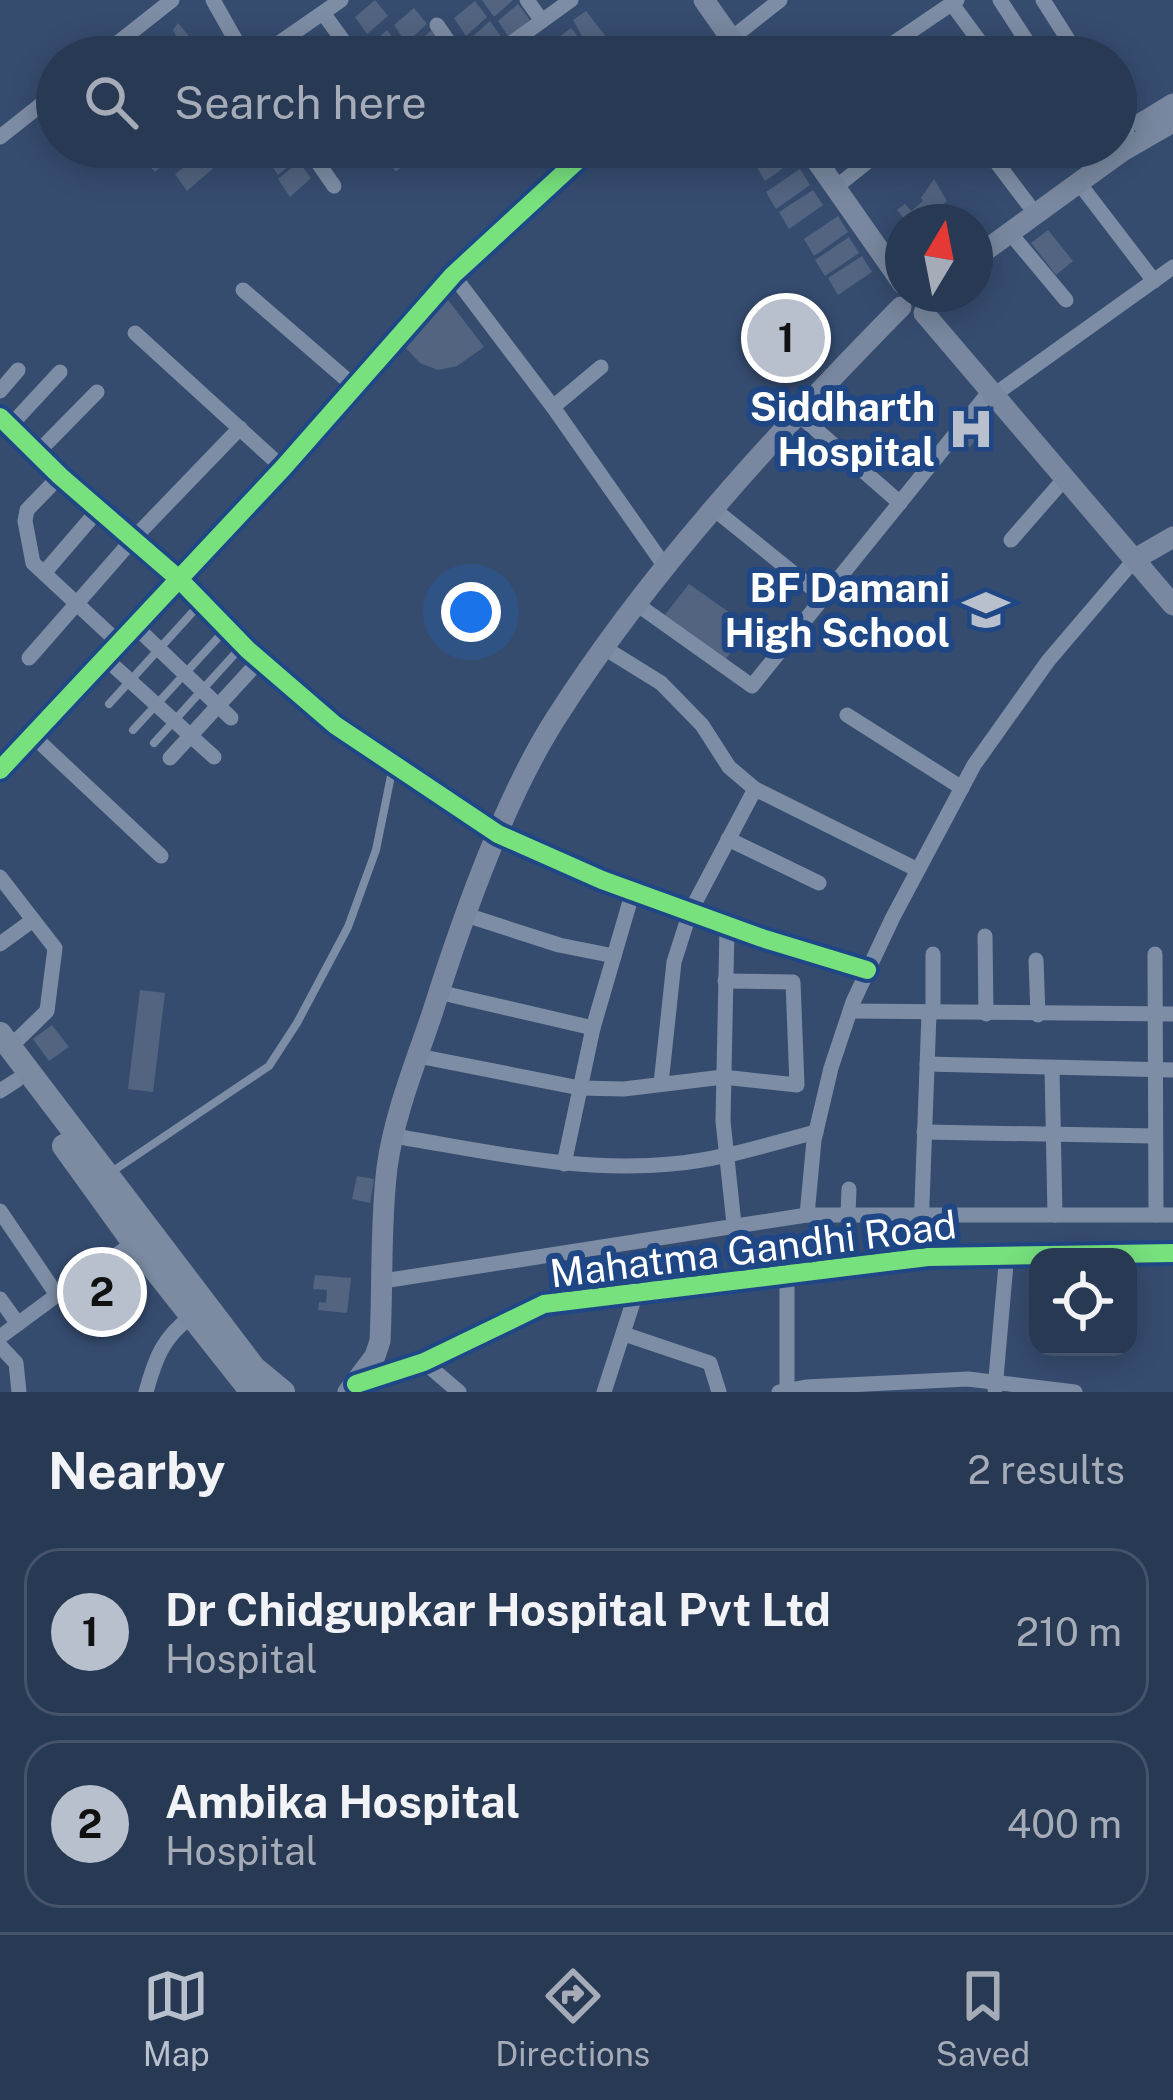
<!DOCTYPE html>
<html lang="en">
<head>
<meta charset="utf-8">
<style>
	body { margin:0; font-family:"Public Sans",sans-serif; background:#30405a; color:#f1f3f6 }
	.controls { position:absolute; right:36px; bottom:36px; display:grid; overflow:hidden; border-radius:24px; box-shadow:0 6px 30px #0003 }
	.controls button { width:108px; height:108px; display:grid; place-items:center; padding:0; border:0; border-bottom:3px solid #44536a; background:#283953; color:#f1f3f6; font:60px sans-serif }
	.compass { position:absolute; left:885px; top:204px; width:108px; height:108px; border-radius:50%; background:#283953; box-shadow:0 6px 30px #0003; rotate:10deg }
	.you { position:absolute; left:471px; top:612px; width:42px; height:42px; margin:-30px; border:9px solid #fff; border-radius:50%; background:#1a73e8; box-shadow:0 0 0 18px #1a73e833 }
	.badge { display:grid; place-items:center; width:78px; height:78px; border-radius:50%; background:#b9c0cd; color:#111; font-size:39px; font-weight:700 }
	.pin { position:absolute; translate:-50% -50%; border:6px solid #fff; box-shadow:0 3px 12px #0006 }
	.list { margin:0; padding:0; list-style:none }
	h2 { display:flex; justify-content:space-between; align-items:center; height:156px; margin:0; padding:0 48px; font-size:51px }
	h2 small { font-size:39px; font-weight:400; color:#a5acb8 }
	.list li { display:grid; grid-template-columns:78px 1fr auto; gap:36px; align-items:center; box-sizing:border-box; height:168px; margin:0 24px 24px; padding:0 24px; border:3px solid #44536a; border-radius:36px }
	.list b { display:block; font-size:45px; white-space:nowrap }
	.list p { margin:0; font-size:39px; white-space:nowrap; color:#a5acb8 }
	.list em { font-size:39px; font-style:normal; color:#a5acb8 }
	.icon { flex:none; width:66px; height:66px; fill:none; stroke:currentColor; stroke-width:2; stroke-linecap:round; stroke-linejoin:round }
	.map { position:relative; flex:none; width:1173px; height:1392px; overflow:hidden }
	.search { position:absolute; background:#283953; box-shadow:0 6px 30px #0003; left:36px; right:36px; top:36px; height:132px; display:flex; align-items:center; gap:30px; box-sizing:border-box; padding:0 42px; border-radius:66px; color:#a5acb8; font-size:45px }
	.sheet { height:540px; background:#283953 }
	nav { display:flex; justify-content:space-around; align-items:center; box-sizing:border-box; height:168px; border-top:3px solid #44536a; background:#283953; font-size:33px; color:#a5acb8 }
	nav a { display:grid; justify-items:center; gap:6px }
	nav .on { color:#b9c0cd }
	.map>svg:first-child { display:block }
	.building { fill:#526480 }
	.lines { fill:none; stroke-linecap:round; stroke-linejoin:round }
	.lane { stroke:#7d8da5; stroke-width:8 }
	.street { stroke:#7d8da5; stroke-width:15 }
	.secondary { stroke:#7988a0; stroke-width:21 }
	.primary { stroke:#7c8ba2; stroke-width:24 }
	.cycleway-casing { stroke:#1f4786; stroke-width:26 }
	.cycleway { stroke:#77e17e; stroke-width:18 }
	.labels { text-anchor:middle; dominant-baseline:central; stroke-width:12; stroke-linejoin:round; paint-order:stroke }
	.poi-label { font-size:39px; font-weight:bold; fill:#fff; stroke:#1f4786; text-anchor:end }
	.street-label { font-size:39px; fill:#fff; stroke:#1f4786 }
</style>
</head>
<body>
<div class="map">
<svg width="1173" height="1392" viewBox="0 0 1173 1392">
	<rect width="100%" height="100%" fill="#364c6f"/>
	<g class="building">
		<path d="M 375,0 L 388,16 L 367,34 L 355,17 Z"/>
		<path d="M 482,0 L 513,0 L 494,17 Z"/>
		<path d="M 475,1 L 487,17 L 466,36 L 454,18 Z"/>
		<path d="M 518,4 L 530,20 L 510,39 L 498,21 Z"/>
		<path d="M 414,8 L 427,24 L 406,43 L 394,25 Z"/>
		<path d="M 586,11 L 607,38 L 588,47 L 573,20 Z"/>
		<path d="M 490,21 L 502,38 L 482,56 L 470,39 Z"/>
		<path d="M 178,23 L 197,46 L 185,53 L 173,30 Z"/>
		<path d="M 571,28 L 590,51 L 592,55 L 570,57 L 559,37 Z"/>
		<path d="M 387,30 L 399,46 L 386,57 L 373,57 L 367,47 Z"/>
		<path d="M 432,30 L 444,46 L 431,57 L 418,57 L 411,47 Z"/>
		<path d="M 539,41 L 552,57 L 531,57 L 527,49 Z"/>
		<path d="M 144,147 L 162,147 L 171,158 L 155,172 L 137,152 Z"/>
		<path d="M 211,147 L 216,147 L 226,157 L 187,191 L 175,174 Z"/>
		<path d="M 280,147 L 291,147 L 299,157 L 278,175 L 266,158 Z"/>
		<path d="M 393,147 L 412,147 L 416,153 L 396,172 L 384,154 Z"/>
		<path d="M 781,147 L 793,147 L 799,157 L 765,181 L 755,164 Z"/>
		<path d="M 299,162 L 311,178 L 290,197 L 278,179 Z"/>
		<path d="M 800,169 L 810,185 L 776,209 L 766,192 Z"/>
		<path d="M 934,179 L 947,201 L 921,222 L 907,222 L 897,210 L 905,204 L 911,211 L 923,201 L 921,198 Z"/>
		<path d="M 813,190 L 823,205 L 789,229 L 779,212 Z"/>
		<path d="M 838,216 L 848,232 L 814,256 L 804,239 Z"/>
		<path d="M 1048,230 L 1073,261 L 1056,275 L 1031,243 Z"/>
		<path d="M 849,237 L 859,253 L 825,276 L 815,260 Z"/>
		<path d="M 862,256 L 872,272 L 838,295 L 828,278 Z"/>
		<path d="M 445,296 L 484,347 L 457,366 L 438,370 L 420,363 L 401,343 Z"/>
		<path d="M 789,319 L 808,345 L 788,359 L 765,336 Z"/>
		<path d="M 974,416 L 987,426 L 970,447 L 957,437 Z"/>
		<path d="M 689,584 L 750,627 L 722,664 L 660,621 Z"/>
		<path d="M 140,990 L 165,993 L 153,1092 L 128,1089 Z"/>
		<path d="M 52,1025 L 69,1047 L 49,1061 L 33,1039 Z"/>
		<path d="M 357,1176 L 374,1179 L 370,1203 L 352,1199 Z"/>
		<path d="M 315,1275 L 351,1278 L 347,1313 L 318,1310 L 319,1302 L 326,1303 L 327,1290 L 313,1289 Z"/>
		<path d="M 99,1283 L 113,1301 L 104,1308 L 90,1290 Z"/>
	</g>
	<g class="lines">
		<g class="lane">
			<path d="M 109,704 L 200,604"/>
			<path d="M 133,730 L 226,629"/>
			<path d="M 154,743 L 242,646"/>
			<path d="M 110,1173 L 269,1066 L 297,1023 L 348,927 L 376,850 L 393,766"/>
		</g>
		<g class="street">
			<path d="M 213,0 L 245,57"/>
			<path d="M 527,0 L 542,21"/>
			<path d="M 1000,0 L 1037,57"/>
			<path d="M 1043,0 L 1079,57"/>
			<path d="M 952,4 L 991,57"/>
			<path d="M 323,13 L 355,57"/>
			<path d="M 437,25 L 459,57"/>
			<path d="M 904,38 L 919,57"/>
			<path d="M 100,57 L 172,0"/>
			<path d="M 259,57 L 341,0"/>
			<path d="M 492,57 L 571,0"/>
			<path d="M 708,57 L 780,0"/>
			<path d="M 873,57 L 957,0"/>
			<path d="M 1116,114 L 1127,132"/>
			<path d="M 0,137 L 57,92"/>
			<path d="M 307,147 L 334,186"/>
			<path d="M 985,147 L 1028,204"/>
			<path d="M 1096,147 L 1099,152"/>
			<path d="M 1079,183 L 1154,281"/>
			<path d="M 836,187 L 886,147"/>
			<path d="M 1010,233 L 1066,300"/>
			<path d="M 453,275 L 553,407 L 666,568"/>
			<path d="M 243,290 L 354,386"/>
			<path d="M 135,333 L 283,468"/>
			<path d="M 0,391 L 18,370"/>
			<path d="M 994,395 L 1173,267"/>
			<path d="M 553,407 L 601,367"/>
			<path d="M 797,413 L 900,503"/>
			<path d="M 0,417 L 60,476 L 180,580 L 248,650 L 335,725 L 498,834 L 602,880 L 762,938 L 867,970"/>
			<path d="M 9,427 L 60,372"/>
			<path d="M 38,452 L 97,392"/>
			<path d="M 60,476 L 27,510 L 25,521 L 33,563 L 119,643"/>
			<path d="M 715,510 L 823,597"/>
			<path d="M 1011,540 L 1066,477"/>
			<path d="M 44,573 L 99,509"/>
			<path d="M 638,605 L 752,686 L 990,391"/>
			<path d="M 135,626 L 231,718"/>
			<path d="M 606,649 L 661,683 L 702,725 L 729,767 L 755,789 L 918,870"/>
			<path d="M 29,658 L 134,538 L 240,428"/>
			<path d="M 105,658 L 214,757"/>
			<path d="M 847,715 L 962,788"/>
			<path d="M 32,735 L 161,856"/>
			<path d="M 170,758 L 260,660"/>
			<path d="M 0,770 L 283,468 L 453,275 L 592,147"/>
			<path d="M 728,839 L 819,883"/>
			<path d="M 0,877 L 55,948 L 47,1011 L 10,1047"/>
			<path d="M 466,915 L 559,945 L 614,956"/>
			<path d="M 727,926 L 723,1121 L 734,1224"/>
			<path d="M 985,936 L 986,1014"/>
			<path d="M 0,944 L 33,920"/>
			<path d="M 933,954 L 933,1013"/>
			<path d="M 1155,954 L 1156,1215"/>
			<path d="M 1036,960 L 1038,1015"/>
			<path d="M 438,992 L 593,1028"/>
			<path d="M 850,1011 L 1173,1014"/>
			<path d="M 418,1056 L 580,1088 L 624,1089 L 723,1077 L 797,1085 L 793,982 L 725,981"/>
			<path d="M 927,1064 L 1173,1070"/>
			<path d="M 1052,1068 L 1055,1215"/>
			<path d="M 661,1084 L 674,962 L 690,912 L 755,789"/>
			<path d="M 0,1091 L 17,1080"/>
			<path d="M 924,1132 L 1155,1136"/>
			<path d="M 394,1136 C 485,1151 578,1173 671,1164 C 720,1160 769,1144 816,1132"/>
			<path d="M 564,1164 L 593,1028 L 633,891"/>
			<path d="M 0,1211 L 57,1295 L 134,1243"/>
			<path d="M 848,1213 L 849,1189"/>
			<path d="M 807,1215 L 814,1140 L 831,1068 L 853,1002 L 893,917 L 974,765 L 1048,661 L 1135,559"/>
			<path d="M 920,1258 L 929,1013"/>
			<path d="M 787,1274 L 787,1391"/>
			<path d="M 383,1281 L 807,1215 L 1173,1215"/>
			<path d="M 0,1299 L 18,1324"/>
			<path d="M 624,1334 L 710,1363 L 719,1392"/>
			<path d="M 0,1337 L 57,1295"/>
			<path d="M 0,1346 L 16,1363 L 19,1392"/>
			<path d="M 424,1362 L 459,1392"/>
			<path d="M 995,1389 L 1007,1253"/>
			<path d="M 146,1392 C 155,1359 163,1337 191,1317"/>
			<path d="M 604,1392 L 636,1293"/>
			<path d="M 779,1392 L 806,1387 L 968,1379 L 1075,1392"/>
		</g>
		<g class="secondary">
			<path d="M 704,0 L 744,57"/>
			<path d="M 1142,123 L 1173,104"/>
			<path d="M 807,147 L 903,284"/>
			<path d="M 975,258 L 1121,152 L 1173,122"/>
			<path d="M 924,313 L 1173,605"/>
			<path d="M 1135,559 L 1173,537"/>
			<path d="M 356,1384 L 424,1362 L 544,1304 L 928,1257 L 1173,1253"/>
			<path d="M 348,1392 L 375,1356 L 380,1341 C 383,1284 380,1225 387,1168 C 394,1115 416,1062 433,1011 C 462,919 504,799 556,718 C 650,570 778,432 901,307"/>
		</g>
		<g class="primary">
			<path d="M 0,1034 L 254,1368 L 283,1392"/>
			<path d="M 64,1146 L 134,1243 L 252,1392"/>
		</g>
		<g class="cycleway-casing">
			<g id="cycleway">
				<path d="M 0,417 L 60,476 L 180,580 L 248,650 L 335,725 L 498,834 L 602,880 L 762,938 L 867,970"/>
				<path d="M 0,770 L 283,468 L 453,275 L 592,147"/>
				<path d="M 356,1384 L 424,1362 L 544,1304 L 928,1257 L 1173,1253"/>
			</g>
		</g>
		<use href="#cycleway" class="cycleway"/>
	</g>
	<defs>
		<g id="hospital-bare" transform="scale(3.6)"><path d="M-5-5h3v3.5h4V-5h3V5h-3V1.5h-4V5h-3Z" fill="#b9c0cd" stroke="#1f4786" stroke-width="2.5" paint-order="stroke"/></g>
		<g id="university-bare" transform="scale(3.6)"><path d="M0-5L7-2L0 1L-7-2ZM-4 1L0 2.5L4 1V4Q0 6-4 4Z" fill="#b9c0cd" stroke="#1f4786" stroke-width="2.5" paint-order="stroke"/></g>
	</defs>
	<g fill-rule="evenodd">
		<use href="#hospital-bare" x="971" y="429"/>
		<use href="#university-bare" x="986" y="610"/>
	</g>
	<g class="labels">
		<g class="poi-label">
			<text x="935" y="407">Siddharth<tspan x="935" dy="45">Hospital</tspan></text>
			<text x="950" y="588">BF Damani<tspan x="950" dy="45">High School</tspan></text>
		</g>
		<g class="street-label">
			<text transform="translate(753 1249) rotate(-7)">Mahatma Gandhi Road</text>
		</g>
	</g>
</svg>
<div class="controls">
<button><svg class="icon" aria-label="locate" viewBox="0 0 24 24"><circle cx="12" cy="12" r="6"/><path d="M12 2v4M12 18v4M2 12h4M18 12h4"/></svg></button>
</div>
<svg class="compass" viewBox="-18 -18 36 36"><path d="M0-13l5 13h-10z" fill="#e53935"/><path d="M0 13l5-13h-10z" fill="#a5acb8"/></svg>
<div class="you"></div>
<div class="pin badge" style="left:786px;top:338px">1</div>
<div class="pin badge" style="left:102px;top:1292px">2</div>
<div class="search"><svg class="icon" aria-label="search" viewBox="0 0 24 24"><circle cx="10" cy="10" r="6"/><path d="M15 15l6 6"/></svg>Search here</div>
</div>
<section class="sheet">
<h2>Nearby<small>2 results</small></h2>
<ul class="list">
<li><span class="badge">1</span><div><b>Dr Chidgupkar Hospital Pvt Ltd</b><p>Hospital</p></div><em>210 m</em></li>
<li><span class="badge">2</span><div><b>Ambika Hospital</b><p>Hospital</p></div><em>400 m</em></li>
</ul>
</section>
<nav>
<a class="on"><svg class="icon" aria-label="map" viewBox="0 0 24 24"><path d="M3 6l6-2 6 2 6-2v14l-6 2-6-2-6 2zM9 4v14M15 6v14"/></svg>Map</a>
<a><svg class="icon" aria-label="directions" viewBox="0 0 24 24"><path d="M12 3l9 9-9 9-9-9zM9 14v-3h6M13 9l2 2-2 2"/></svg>Directions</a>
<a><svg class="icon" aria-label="saved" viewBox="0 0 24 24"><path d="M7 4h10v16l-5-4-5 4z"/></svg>Saved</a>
</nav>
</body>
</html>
